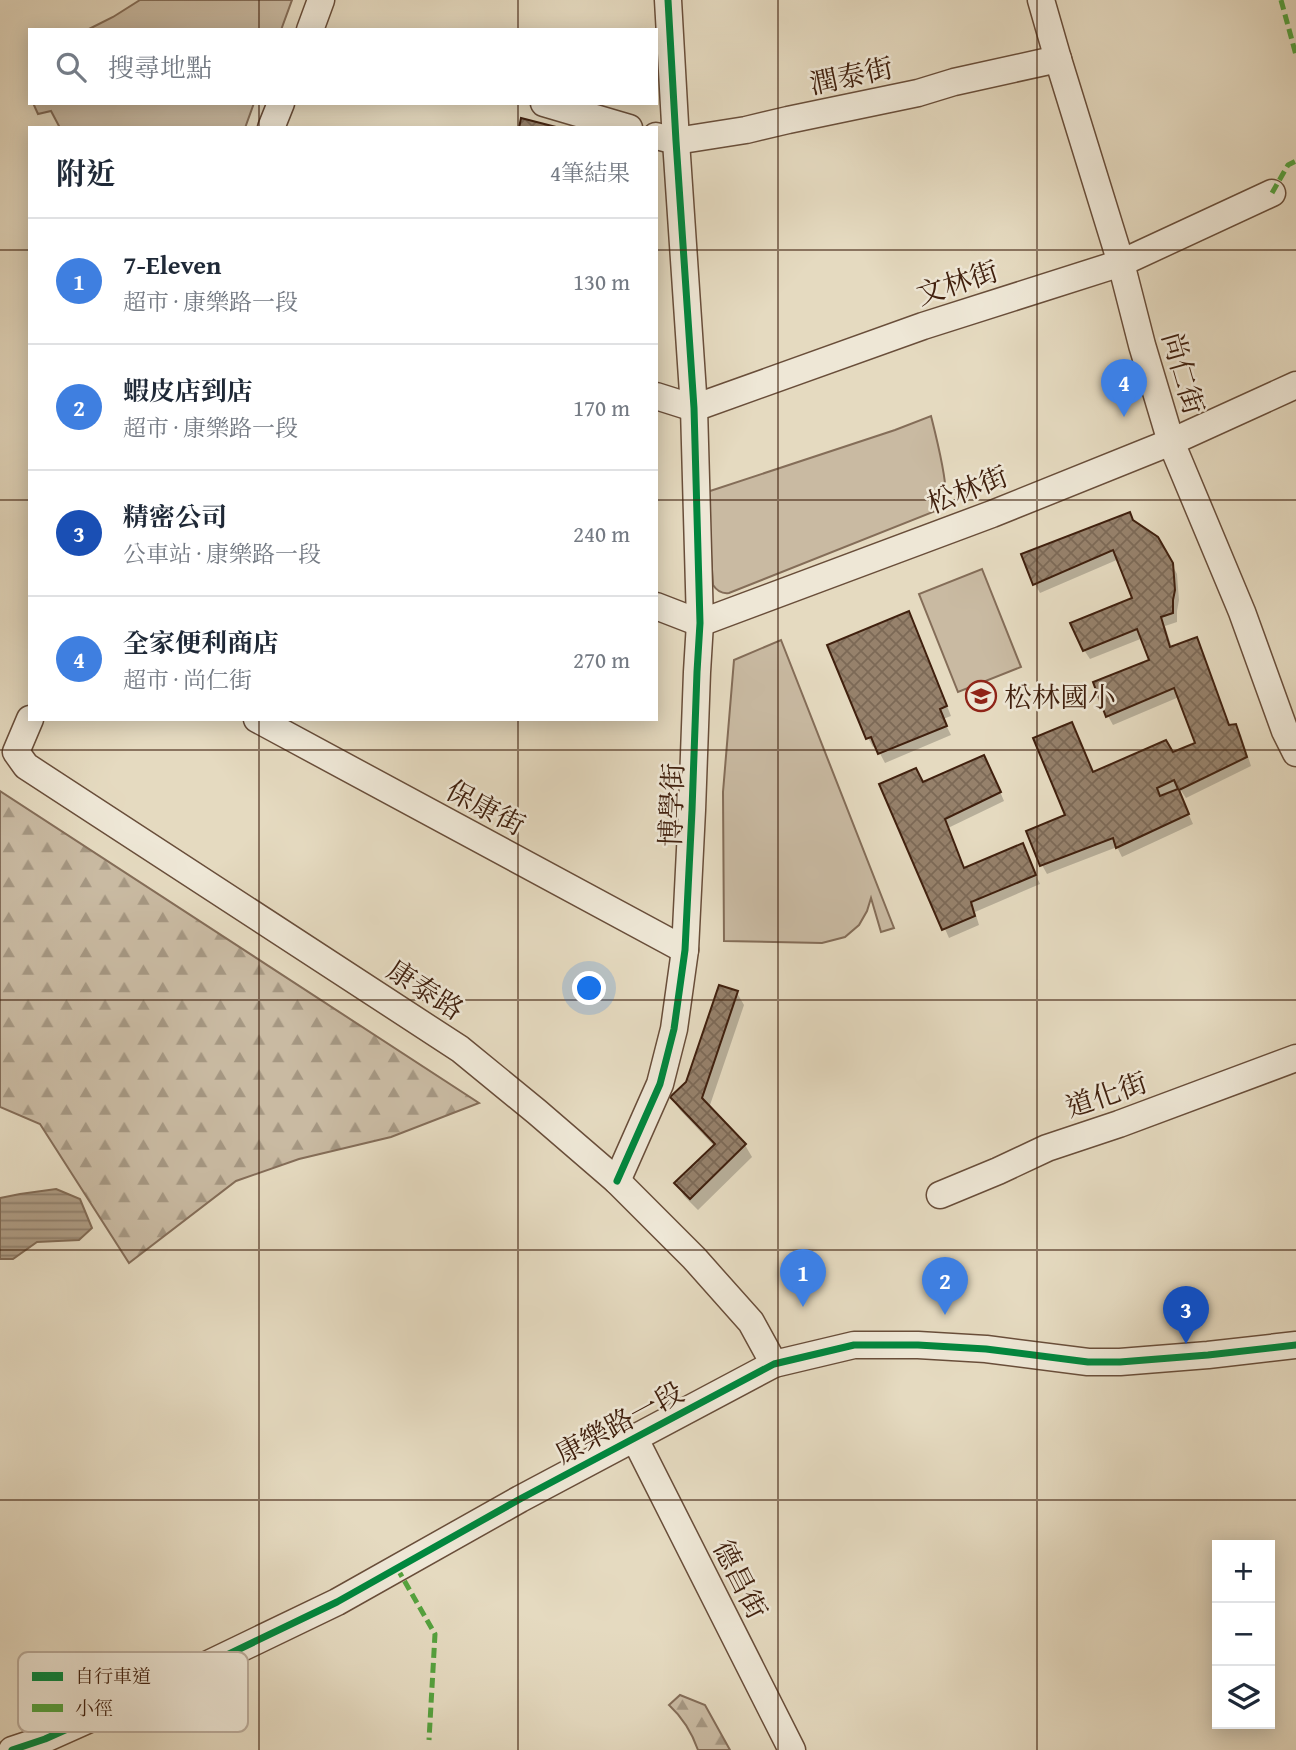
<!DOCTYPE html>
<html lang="zh-TW">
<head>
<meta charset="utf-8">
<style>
	body { margin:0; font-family:"Gentium Book Plus","Noto Serif TC",serif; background:#f2f2f3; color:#1f2937 }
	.controls { position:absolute; right:21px; bottom:21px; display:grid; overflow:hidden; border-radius:0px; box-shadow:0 4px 18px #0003 }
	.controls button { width:63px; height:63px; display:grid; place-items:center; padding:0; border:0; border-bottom:2px solid #e0e1e3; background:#fff; color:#1f2937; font:35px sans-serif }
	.you { position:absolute; left:590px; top:989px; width:24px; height:24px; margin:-18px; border:5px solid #fff; border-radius:50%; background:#1a73e8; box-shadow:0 0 0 10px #1a73e833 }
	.badge { display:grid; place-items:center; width:46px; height:46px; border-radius:50%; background:#db2777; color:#fff; font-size:23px; font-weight:700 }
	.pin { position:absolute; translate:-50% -58px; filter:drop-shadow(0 2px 4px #0008) }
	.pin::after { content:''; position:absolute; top:37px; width:24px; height:21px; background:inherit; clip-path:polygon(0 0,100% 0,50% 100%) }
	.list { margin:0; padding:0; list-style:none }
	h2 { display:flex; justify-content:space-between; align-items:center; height:91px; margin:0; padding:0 28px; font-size:30px }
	h2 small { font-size:23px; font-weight:400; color:#747a83 }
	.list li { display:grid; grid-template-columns:46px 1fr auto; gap:21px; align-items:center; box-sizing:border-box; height:126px; padding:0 28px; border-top:2px solid #e0e1e3 }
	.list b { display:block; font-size:26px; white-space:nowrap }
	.list p { margin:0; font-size:23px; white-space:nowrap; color:#747a83 }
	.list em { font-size:23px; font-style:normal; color:#747a83 }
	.icon { flex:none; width:38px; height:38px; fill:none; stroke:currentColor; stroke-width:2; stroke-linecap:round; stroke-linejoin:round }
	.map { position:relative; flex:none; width:1296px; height:1750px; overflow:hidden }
	.search { position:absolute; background:#fff; box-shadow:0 4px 18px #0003; left:28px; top:28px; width:630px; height:77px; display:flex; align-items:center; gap:18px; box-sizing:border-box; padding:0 24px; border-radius:0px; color:#747a83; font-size:26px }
	.panel { position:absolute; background:#fff; box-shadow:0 4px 18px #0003; left:28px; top:126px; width:630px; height:595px; border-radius:0px }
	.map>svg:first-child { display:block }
	.green { fill:#c9baa2; stroke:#846d58; stroke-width:2 }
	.forest { fill:url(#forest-firs); stroke:#846d58; stroke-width:2 }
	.water { fill:url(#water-rules); stroke:#816a54; stroke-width:2 }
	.shadow { fill:#0003 }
	.building { fill:url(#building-cross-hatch); stroke:#40200e; stroke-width:2; fill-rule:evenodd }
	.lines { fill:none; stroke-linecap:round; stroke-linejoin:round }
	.minor-casing { stroke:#694e3a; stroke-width:29 }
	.minor { stroke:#eee7d6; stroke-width:26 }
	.quiet { stroke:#54a23e; stroke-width:5; stroke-dasharray:10 5; stroke-linecap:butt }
	.cycleway-casing { stroke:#eee7d6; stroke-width:11 }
	.cycleway { stroke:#00873e; stroke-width:7 }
	.grid { fill:none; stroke:#40200e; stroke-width:2; stroke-opacity:0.55 }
	.labels { text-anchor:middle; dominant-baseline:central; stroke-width:5; stroke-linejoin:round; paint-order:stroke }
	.street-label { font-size:28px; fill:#40200e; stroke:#eee7d6 }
	.poi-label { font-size:28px; fill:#40200e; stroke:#eee7d6; text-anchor:start }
	.key { fill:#eee7d6; stroke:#baab9a; stroke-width:2 }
	.key-label { font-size:19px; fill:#40200e }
</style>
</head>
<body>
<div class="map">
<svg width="1296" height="1750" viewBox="0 0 1296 1750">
	<defs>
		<pattern id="forest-firs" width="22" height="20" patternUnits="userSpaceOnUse" patternTransform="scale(1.75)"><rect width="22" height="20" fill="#c9baa2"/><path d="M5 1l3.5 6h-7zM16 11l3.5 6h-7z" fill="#a59782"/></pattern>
		<pattern id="water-rules" width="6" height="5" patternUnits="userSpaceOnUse" patternTransform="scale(1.75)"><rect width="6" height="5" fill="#ad9b83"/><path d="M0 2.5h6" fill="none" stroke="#8e7e6a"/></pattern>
		<pattern id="building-cross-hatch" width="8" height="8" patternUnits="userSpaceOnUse" patternTransform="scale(1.75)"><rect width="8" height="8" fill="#96816b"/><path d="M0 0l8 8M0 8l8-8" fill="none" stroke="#7c6956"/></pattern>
	</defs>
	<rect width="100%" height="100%" fill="#e5dac0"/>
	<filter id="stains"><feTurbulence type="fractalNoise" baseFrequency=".00286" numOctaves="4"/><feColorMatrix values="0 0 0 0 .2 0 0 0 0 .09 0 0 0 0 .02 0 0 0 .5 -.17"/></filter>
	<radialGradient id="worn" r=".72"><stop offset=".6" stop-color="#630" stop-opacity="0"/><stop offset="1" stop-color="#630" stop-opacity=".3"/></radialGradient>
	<g class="green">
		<path d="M 140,0 L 292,0 L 281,30 L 87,30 L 113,17 Z"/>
		<path d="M 33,103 L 254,103 L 245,128 L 60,128 L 51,111 L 38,114 Z"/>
		<path d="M 931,416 C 935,432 949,486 945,500 C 943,505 942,506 938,510 L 729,593 C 722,594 717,591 713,585 L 707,492 L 895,430 Z"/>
		<path d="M 982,569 L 1021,667 L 958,692 L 919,594 Z"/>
		<path d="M 781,640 L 894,928 L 881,932 L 871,898 L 867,911 L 859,925 L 845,937 L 822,943 L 724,941 L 723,792 L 734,660 Z"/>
	</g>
	<g class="forest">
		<path d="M 0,791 L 479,1103 L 391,1137 L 299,1159 L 236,1181 L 129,1263 L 40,1124 L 0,1107 Z"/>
		<path d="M 680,1695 L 705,1705 L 730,1750 L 698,1750 C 692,1733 682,1717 669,1705 Z"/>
	</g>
	<path class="water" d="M 56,1189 L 80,1199 L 92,1228 L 79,1240 L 37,1242 L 13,1259 L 0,1259 L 0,1198 L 20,1194 Z"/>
	<g class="shadow">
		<path d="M 1134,523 L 1157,538 L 1177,574 L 1179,600 L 1177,611 L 1177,622 L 1165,626 L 1172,648 L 1196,639 L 1201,648 L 1230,727 L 1235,726 L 1241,735 L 1251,766 L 1186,798 L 1180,789 L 1178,790 L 1193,824 L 1122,857 L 1117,847 L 1047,874 L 1042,865 L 1067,816 L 1072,724 L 1093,774 L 1173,754 L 1197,744 L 1179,697 L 1113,725 L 1108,716 L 1152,661 L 1143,638 L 1090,659 L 1084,650 L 1134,599 L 1119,559 L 1040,593 L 1035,584 Z"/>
		<path d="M 909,614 L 914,623 L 951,716 L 943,719 L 951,735 L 885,763 L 876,746 L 873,747 L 868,738 Z"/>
		<path d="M 989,766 L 1004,801 L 948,828 L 965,869 L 1022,845 L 1040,884 L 975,912 L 979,925 L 949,938 L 882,785 L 923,784 Z"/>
		<path d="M 737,993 L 744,1005 L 709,1108 L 745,1145 L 752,1157 L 698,1210 L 684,1196 L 676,1183 L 714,1146 L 680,1110 L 672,1098 L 688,1083 Z"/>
	</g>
	<g class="building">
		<path d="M 521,118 L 560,128 L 519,128 Z"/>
		<path d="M 1130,512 L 1133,520 L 1158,537 L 1173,563 L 1175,590 L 1173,600 L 1173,613 L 1161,617 L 1170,647 L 1197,637 L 1229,725 L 1236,724 L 1247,757 L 1179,790 L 1189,814 L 1116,848 L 1113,838 L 1040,866 L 1026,831 L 1065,815 L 1033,738 L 1072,722 L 1093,772 L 1166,740 L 1173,752 L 1195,743 L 1174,688 L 1106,717 L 1093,682 L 1149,660 L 1137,629 L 1083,651 L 1070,623 L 1132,598 L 1113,550 L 1033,585 L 1021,554 ZM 1174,780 L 1178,789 L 1160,796 L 1157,788 Z"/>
		<path d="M 909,611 L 947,706 L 940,709 L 947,726 L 878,754 L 871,737 L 866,739 L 827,645 Z"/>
		<path d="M 984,755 L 1001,792 L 945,819 L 964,868 L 1023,843 L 1036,875 L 971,902 L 975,916 L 942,930 L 879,784 L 916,768 L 923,782 Z"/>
		<path d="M 719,985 L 738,991 L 702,1098 L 746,1144 L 690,1199 L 674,1183 L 715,1144 L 670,1097 L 686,1082 Z"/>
	</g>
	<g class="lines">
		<g class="minor-casing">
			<g id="minor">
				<path d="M 1041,0 L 1058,59 L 1121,263 L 1142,345 L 1171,442 L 1242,612 L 1285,731 L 1296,753"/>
				<path d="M 310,30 L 321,0"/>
				<path d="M 544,103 L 629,128"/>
				<path d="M 271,128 L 281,103"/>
				<path d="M 656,136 L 676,141 L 746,130 L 788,120 L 918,93 L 954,82 L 1058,59"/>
				<path d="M 656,396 L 694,408 L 923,326 L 1121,263 L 1272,193"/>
				<path d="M 656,606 L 700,623 L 992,514 L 1171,442 L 1296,385"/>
				<path d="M 30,719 L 16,752 L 26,766 L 460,1049 L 537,1112 L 617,1181 L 694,1258 L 751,1322 L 774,1364"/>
				<path d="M 257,719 L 685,950"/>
				<path d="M 617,1181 L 660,1084 L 674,1029 L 685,950 L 692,810 L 697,672 L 700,623 L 694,408 L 676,141 L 668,0"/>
				<path d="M 940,1195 L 998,1171 L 1047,1148 L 1119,1124 L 1296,1058"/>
				<path d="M 634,1437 L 792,1750"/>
				<path d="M 12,1750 L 45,1739 L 148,1693 L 337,1602 L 520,1499 L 774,1364 L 854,1345 L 918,1345 L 986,1349 L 1088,1362 L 1120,1362 L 1208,1355 L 1296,1345"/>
			</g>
		</g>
		<use href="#minor" class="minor"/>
		<g class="quiet">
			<path d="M 1281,0 L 1296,55"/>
			<path d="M 1272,193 L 1288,165 L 1296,161"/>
			<path d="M 397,1568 L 435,1634 L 429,1740"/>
		</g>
		<g class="cycleway-casing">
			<g id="cycleway">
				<path d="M 617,1181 L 660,1084 L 674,1029 L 685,950 L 692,810 L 697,672 L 700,623 L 694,408 L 676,141 L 668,0"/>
				<path d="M 12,1750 L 45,1739 L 148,1693 L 337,1602 L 520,1499 L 774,1364 L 854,1345 L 918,1345 L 986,1349 L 1088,1362 L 1120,1362 L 1208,1355 L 1296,1345"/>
			</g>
		</g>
		<use href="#cycleway" class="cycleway"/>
	</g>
	<path class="grid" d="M 259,0 L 259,30M 518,0 L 518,30M 778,0 L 778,1750M 1037,0 L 1037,1750M 259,103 L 259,128M 518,103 L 518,128M 0,250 L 30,250M 656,250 L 1296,250M 0,500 L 30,500M 656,500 L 1296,500M 259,719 L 259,1750M 518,719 L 518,1750M 0,750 L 1296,750M 0,1000 L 1296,1000M 0,1250 L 1296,1250M 0,1500 L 1296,1500"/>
	<defs>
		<g id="school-ring" transform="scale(1.575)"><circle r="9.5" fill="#eee7d6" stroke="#8f2418" stroke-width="1.5"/><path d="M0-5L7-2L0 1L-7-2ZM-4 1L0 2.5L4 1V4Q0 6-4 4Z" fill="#8f2418"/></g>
	</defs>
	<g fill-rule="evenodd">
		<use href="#school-ring" x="981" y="696"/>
	</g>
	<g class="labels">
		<g class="street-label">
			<text transform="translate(851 75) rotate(-12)">潤泰街</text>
			<text transform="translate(957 282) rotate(-18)">文林街</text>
			<text transform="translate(1184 373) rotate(74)">尚仁街</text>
			<text transform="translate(967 489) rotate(-21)">松林街</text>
			<text transform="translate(671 805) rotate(-88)">博學街</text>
			<text transform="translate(486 807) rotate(28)">保康街</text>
			<text transform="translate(426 989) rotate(33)">康泰路</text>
			<text transform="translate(1106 1094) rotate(-19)">道化街</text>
			<text transform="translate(619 1422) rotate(-28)">康樂路一段</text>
			<text transform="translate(741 1579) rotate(63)">德昌街</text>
		</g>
		<g class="poi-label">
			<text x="1004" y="696">松林國小</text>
		</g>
	</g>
	<rect x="18" y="1652" width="230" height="80" rx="10" class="key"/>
	<rect x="32" y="1672" width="31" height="9" fill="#00873e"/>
	<rect x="32" y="1704" width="31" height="8" fill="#54a23e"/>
	<g class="key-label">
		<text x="75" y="1683">自行車道</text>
		<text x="75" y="1715">小徑</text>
	</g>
	<rect width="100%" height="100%" filter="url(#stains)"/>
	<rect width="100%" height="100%" fill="url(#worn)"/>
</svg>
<div class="controls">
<button>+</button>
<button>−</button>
<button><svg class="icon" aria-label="layers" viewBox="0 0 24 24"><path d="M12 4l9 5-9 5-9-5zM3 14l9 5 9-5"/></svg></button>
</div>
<div class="you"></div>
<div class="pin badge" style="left:803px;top:1307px;background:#3f7fe0">1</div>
<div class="pin badge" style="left:945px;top:1315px;background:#3f7fe0">2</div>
<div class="pin badge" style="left:1186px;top:1344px;background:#1a4fb4">3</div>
<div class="pin badge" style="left:1124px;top:417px;background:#3f7fe0">4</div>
<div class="search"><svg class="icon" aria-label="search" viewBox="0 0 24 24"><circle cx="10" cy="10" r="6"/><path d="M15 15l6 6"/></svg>搜尋地點</div>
<section class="panel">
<h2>附近<small>4筆結果</small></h2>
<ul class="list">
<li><span class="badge" style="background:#3f7fe0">1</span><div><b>7-Eleven</b><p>超市 · 康樂路一段</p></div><em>130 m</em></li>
<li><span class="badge" style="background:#3f7fe0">2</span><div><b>蝦皮店到店</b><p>超市 · 康樂路一段</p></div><em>170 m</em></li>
<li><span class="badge" style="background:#1a4fb4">3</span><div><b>精密公司</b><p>公車站 · 康樂路一段</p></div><em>240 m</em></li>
<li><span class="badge" style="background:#3f7fe0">4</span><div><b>全家便利商店</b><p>超市 · 尚仁街</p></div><em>270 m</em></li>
</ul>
</section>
</div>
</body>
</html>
